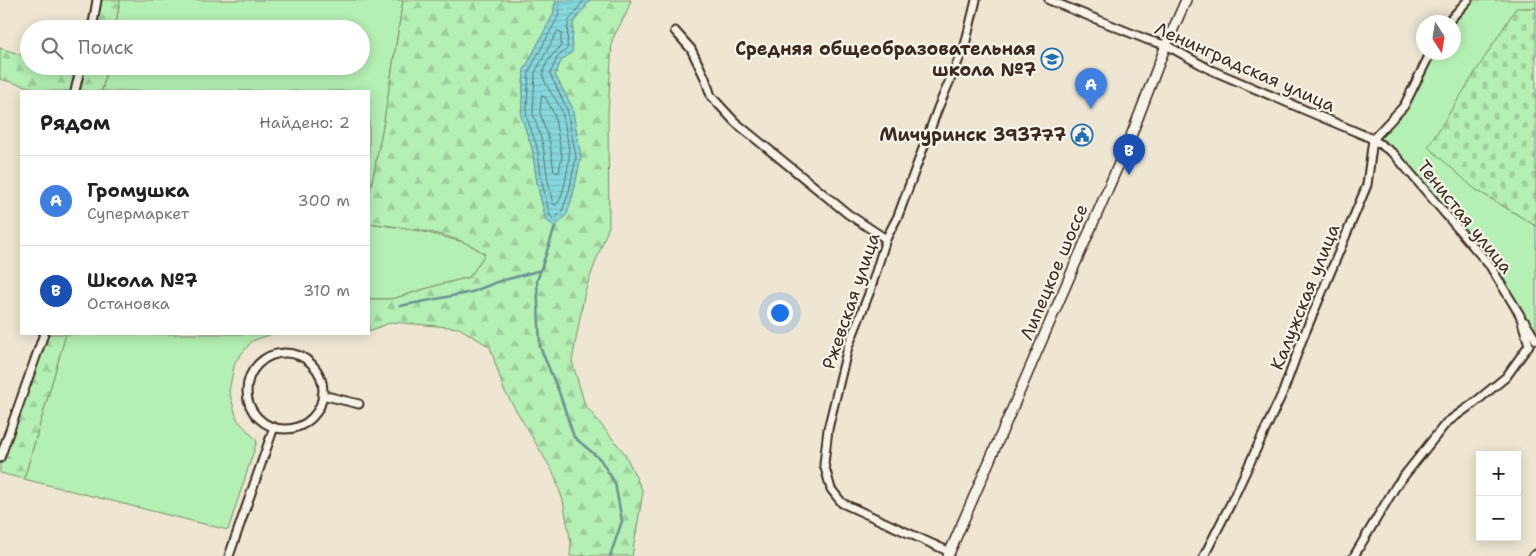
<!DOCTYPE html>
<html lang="ru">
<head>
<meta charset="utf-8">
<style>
	body { margin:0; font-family:"Shantell Sans",sans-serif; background:#f6f6f6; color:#202124 }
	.controls { position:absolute; right:15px; bottom:15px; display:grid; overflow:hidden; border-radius:0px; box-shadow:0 2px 12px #0003 }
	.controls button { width:45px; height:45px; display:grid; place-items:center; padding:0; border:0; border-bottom:1px solid #e0e0e0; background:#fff; color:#202124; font:25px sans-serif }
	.compass { position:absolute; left:1416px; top:15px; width:45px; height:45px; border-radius:50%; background:#fff; box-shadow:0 2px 12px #0003; rotate:168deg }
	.you { position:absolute; left:779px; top:312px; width:18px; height:18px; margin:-12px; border:4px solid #fff; border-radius:50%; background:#1a73e8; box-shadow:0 0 0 8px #1a73e833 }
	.badge { display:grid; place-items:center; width:32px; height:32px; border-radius:50%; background:#1f6fb2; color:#fff; font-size:16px; font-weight:700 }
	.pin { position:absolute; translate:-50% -41px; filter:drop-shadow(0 1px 2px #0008) }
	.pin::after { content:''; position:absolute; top:26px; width:18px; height:15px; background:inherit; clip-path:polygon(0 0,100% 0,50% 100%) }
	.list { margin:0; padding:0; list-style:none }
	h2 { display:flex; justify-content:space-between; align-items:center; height:65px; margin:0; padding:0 20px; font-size:21px }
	h2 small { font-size:16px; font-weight:400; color:#757577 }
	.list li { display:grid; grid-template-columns:32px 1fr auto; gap:15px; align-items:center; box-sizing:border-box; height:90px; padding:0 20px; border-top:1px solid #e0e0e0 }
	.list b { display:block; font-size:19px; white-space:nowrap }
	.list p { margin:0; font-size:16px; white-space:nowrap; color:#757577 }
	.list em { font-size:16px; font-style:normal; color:#757577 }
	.icon { flex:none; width:28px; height:28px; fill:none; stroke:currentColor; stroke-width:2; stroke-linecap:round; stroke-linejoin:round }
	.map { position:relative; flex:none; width:1536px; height:556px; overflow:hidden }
	.search { position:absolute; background:#fff; box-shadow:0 2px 12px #0003; left:20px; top:20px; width:350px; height:55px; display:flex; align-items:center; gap:12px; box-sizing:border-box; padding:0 18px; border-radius:28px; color:#757577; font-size:19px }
	.panel { position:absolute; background:#fff; box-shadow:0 2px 12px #0003; left:20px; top:90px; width:350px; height:245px; border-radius:0px }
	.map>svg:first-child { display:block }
	.grass { fill:#b4efb3; stroke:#788c68 }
	.forest { fill:url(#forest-firs); stroke:#788c68 }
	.cemetery { fill:url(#cemetery-stones); stroke:#788c68 }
	.water { fill:url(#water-rules); stroke:#689292 }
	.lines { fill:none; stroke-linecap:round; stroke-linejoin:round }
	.shore { stroke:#59706b; stroke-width:1 }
	.stream { stroke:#689292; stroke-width:2.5 }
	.minor-casing { stroke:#3b2a1e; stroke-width:11 }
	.tertiary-casing { stroke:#3b2a1e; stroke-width:12 }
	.minor { stroke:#f7f3e8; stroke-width:7 }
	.tertiary { stroke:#f7f3e8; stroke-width:9 }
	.labels { text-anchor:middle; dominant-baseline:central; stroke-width:4.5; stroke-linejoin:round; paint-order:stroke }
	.poi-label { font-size:18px; font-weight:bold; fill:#3b2a1e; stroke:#f7f3e8; text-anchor:end }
	.street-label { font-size:18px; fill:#3b2a1e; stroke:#f7f3e8 }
</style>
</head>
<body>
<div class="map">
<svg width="1536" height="556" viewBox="0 0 1536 556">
	<defs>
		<pattern id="forest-firs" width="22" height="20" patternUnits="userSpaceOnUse" patternTransform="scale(1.25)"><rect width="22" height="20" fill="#b4efb3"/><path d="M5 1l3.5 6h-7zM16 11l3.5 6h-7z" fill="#9ccd9a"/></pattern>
		<pattern id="cemetery-stones" width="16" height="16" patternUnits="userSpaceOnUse" patternTransform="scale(1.25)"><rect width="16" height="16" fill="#b4efb3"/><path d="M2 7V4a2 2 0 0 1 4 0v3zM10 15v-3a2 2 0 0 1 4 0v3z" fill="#9ccd9a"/></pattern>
		<pattern id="water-rules" width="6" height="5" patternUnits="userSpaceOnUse" patternTransform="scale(1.25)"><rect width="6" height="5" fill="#86d8df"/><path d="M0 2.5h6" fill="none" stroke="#75babf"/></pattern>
	</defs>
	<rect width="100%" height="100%" fill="#eee6d3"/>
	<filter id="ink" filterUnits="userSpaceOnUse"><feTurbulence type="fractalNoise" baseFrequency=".02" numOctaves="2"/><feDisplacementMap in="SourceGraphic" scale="10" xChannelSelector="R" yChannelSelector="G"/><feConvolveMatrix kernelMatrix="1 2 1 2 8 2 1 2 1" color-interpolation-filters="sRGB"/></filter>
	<g filter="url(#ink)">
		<g class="grass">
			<path d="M 120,0 L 403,0 L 384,121 L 369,197 L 369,91 L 102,91 L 107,66 L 361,66 L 361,29 L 115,29 Z"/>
			<path d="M 1468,0 L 1536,0 L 1536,8 L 1516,9 L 1475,189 L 1536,226 L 1536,340 L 1490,266 L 1394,154 L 1373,139 L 1404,106 L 1431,53 L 1454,52 L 1454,22 L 1448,22 Z"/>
			<path d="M 369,223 L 420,231 L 467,243 L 485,254 L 470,277 L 438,285 L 392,299 L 369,299 Z"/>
			<path d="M 66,334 L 272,334 L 252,341 L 235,362 L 229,391 L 237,419 L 257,441 L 228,530 L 24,479 Z"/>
		</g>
		<g class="forest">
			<path d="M 97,0 L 120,0 L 115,29 L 92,29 Z"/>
			<path d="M 403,0 L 556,0 L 553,15 L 524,70 L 521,115 L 532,148 L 537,183 L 546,220 L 567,214 L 573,194 L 581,157 L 572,107 L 555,75 L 561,61 L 572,52 L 573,23 L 590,0 L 631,0 L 626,14 L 612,40 L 608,115 L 609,226 L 585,291 L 572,361 L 585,405 L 625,454 L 643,492 L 632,556 L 570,556 L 571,543 L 563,501 L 553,472 L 504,390 L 490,347 L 459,328 L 392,322 L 369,331 L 369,299 L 392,299 L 438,285 L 470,277 L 485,254 C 456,232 404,228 369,223 L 369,197 L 384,121 Z"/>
			<path d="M 0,48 L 29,57 L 29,66 L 57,66 L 79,73 L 81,66 L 107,66 L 102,91 L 43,91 L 0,79 Z"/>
			<path d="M 44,334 L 66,334 L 24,479 L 0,473 L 0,458 Z"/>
		</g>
		<path class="cemetery" d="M 1516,8 L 1536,8 L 1536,226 L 1475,189 L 1428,147 Z"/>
		<path class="water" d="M 556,0 L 590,0 L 573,23 L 572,52 L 561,61 L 555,75 L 572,107 L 581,157 L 573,194 L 567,214 L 555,227 L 546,220 L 537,183 L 532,148 L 521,116 L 522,104 L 524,70 L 553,15 Z"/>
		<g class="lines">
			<g class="shore">
				<path d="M 560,0 L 558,17 L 529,71 L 527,105 L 526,115 L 537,147 L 542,182 L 550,216 L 554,220 L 562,211 L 569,192 L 576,157 L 567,109 L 550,74 L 557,58 L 567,49 L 568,22 L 584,0"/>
				<path d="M 558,31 L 561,33 L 561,46 C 554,53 543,64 543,75 C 544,85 557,100 561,109 C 564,117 570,151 569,158 C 568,169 563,199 556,205 L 553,204 L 548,181 L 543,145 L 533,113 L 535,73 Z"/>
				<path d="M 542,96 L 545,97 L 554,114 L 562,156 L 559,172 L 557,173 L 554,171 L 550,143 L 540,113 Z"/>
			</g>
			<g class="stream">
				<path d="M 555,227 L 537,281 L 540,347 L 559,392 L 574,437 L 600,459 L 615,483 L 622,521 L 610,556"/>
				<path d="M 400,306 L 472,292 L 497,282 L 541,270"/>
			</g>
			<g class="minor-casing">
				<g id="minor">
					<path d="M 1049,0 L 1148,40 L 1166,45 L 1211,70 L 1373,139 L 1394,154 L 1490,266 L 1520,315 L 1529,345 L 1506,377 L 1474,403 L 1446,423 L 1396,486 L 1354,556"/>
					<path d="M 1448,22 L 1468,0"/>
					<path d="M 92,29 L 97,0"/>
					<path d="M 675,31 L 691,49 L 705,78 L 711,96 L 735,122 L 848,214 L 886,239"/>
					<path d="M 75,91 L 81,66"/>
					<path d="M 1525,322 L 1536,340"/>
					<circle cx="285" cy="391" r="38"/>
					<path d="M 322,395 L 359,404"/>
					<path d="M 0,458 L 44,334"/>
					<path d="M 950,552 L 842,503 L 831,489 L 824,464 L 828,429 L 848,347 L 870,291 L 886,239 L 898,216 L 938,108 L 965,45 L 976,0"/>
					<path d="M 229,556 L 274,427"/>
					<path d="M 1204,556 L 1231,503 L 1283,392 L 1302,340 L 1367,185 L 1373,139 L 1404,106 L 1431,52"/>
					<path d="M 1533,556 L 1536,554"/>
				</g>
			</g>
			<g class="tertiary-casing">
				<path id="tertiary" d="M 948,556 L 1131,136 L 1166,45 L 1186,0"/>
			</g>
			<use href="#minor" class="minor"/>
			<use href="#tertiary" class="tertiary"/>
		</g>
	</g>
	<defs>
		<g id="school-ring" transform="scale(1.125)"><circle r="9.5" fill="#f7f3e8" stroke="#1f6fb2" stroke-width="1.5"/><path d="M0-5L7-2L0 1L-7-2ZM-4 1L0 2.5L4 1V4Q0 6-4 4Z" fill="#1f6fb2"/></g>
		<g id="civic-ring" transform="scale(1.125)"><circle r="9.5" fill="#f7f3e8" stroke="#1f6fb2" stroke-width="1.5"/><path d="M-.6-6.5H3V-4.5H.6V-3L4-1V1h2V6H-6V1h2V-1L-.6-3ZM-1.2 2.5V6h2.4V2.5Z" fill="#1f6fb2"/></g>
	</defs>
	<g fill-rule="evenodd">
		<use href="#school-ring" x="1052" y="59"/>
		<use href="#civic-ring" x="1082" y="135"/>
	</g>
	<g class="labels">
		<g class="poi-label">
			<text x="1036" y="49">Средняя общеобразовательная<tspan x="1036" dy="21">школа №7</tspan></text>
			<text x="1066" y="135">Мичуринск 393777</text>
		</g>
		<g class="street-label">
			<text transform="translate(1245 67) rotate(24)">Ленинградская улица</text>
			<text transform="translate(1465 217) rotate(51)">Тенистая улица</text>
			<text transform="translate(1054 272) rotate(-67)">Липецкое шоссе</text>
			<text transform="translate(1305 297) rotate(-68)">Калужская улица</text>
			<text transform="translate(851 301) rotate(-71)">Ржевская улица</text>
		</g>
	</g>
</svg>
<div class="controls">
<button>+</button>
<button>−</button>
</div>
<svg class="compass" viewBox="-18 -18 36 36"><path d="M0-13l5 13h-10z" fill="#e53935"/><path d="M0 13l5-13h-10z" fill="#757577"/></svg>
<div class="you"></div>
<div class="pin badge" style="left:1091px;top:109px;background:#3f7fe0">A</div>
<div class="pin badge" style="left:1129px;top:175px;background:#1a4fb4">B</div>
<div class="search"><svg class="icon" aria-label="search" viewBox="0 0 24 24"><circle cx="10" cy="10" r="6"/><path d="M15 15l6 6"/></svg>Поиск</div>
<section class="panel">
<h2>Рядом<small>Найдено: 2</small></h2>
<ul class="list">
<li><span class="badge" style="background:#3f7fe0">A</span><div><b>Громушка</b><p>Супермаркет</p></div><em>300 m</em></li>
<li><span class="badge" style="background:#1a4fb4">B</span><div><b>Школа №7</b><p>Остановка</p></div><em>310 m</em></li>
</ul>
</section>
</div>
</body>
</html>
